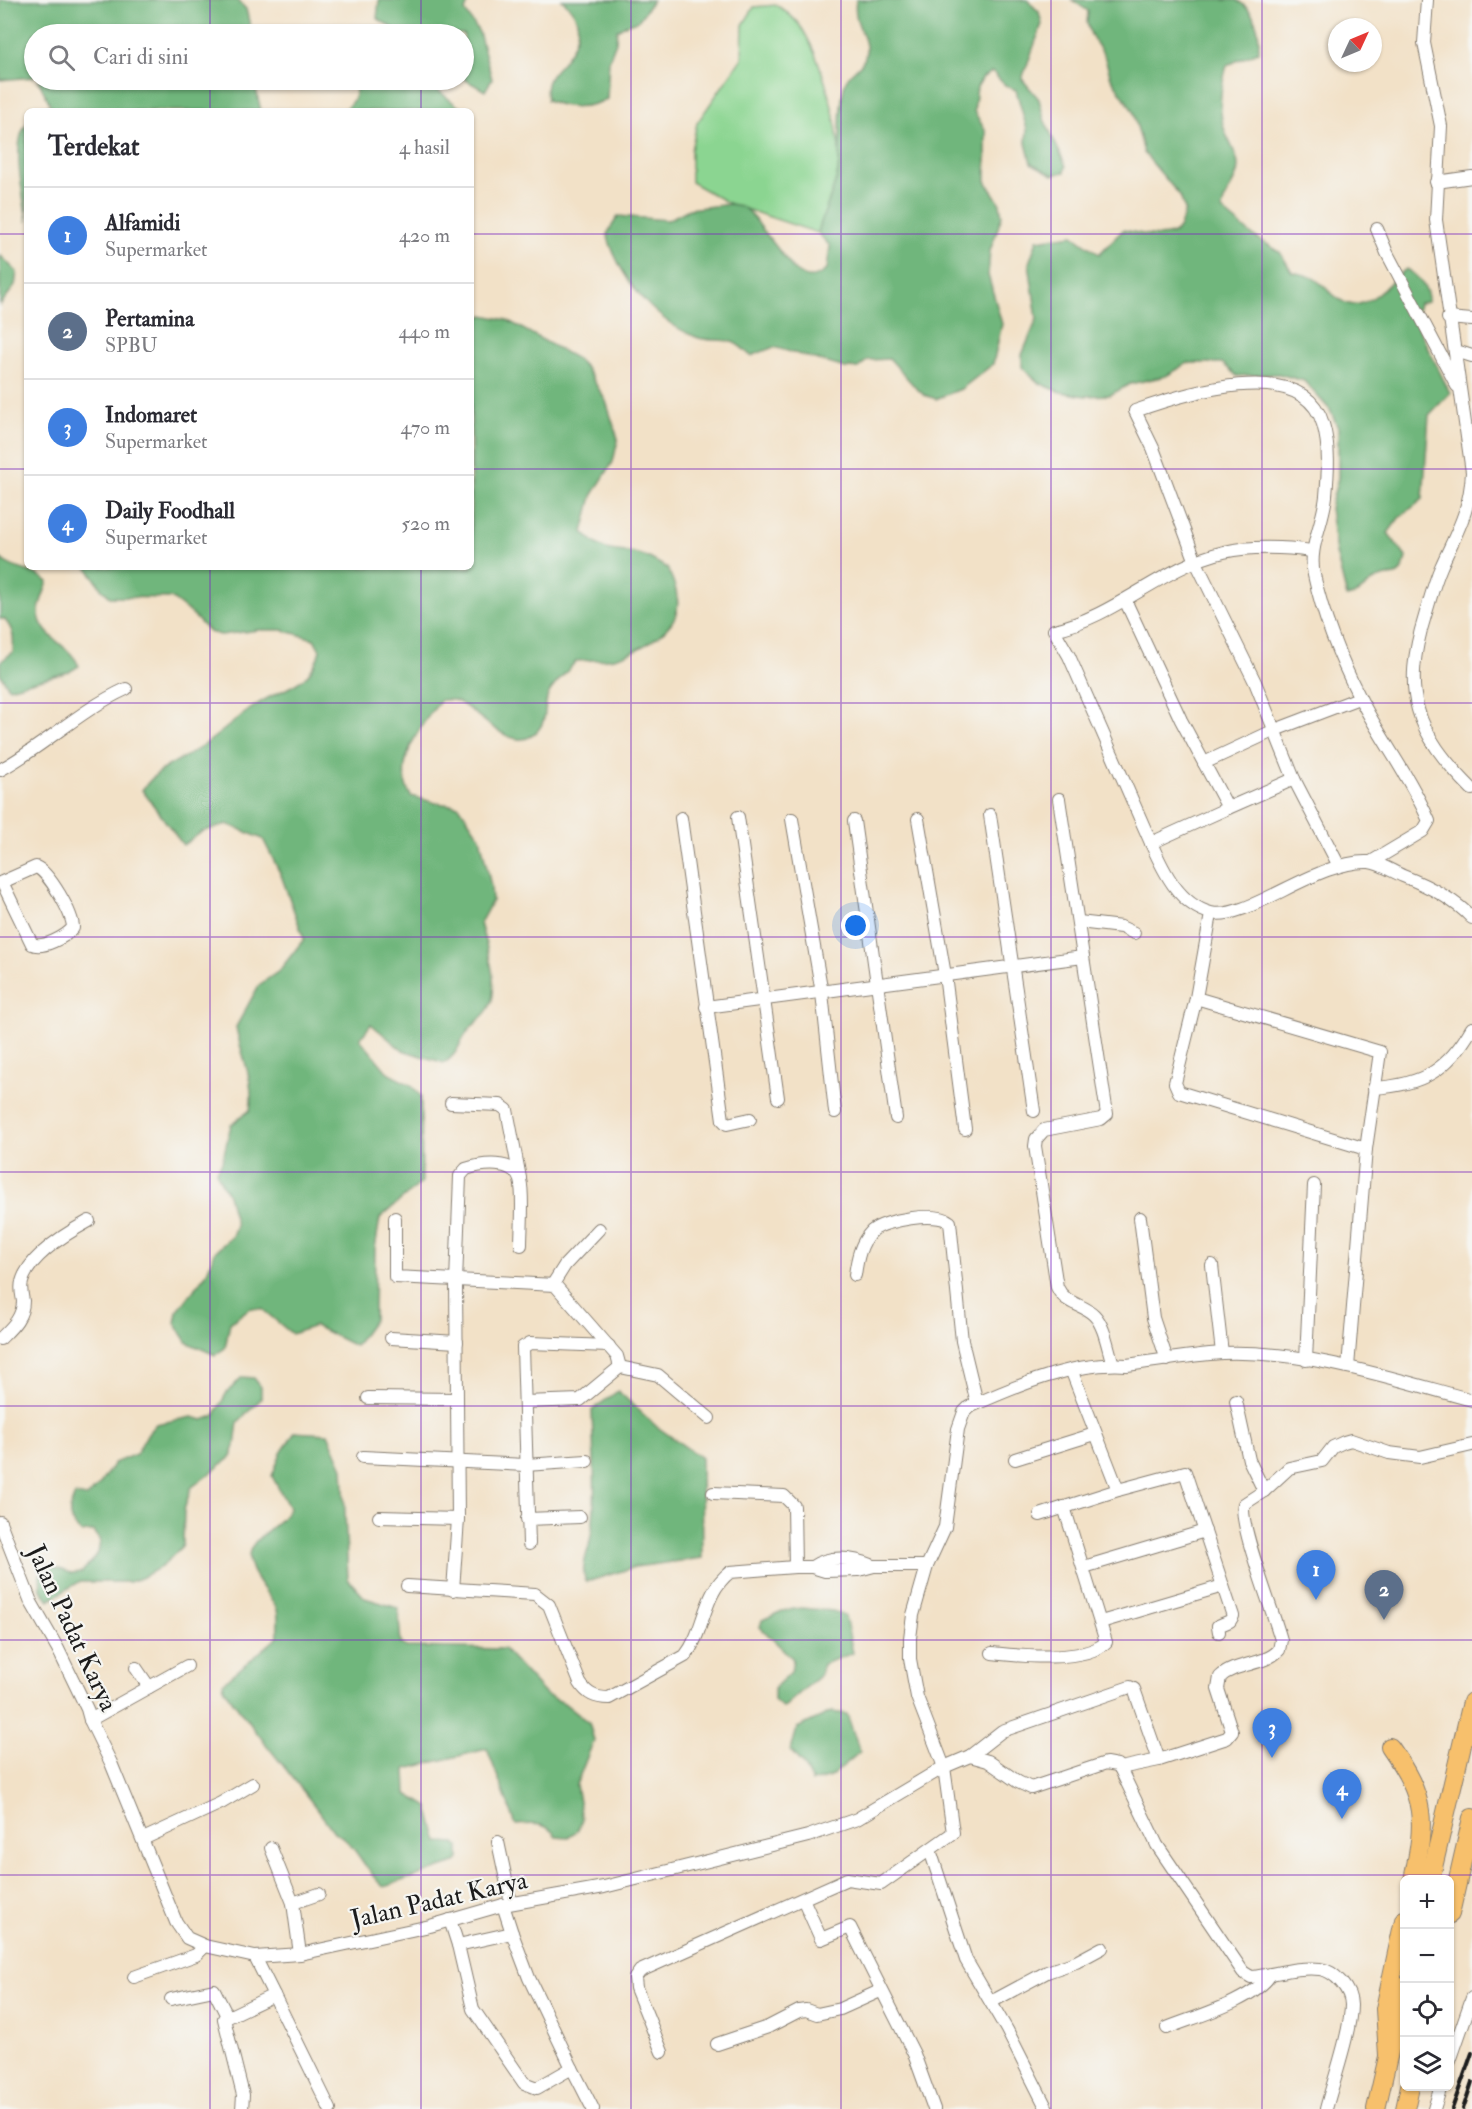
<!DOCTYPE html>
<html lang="id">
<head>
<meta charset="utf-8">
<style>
	body { margin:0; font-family:"IM FELL Double Pica",serif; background:#f7f7f7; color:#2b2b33 }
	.controls { position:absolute; right:18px; bottom:18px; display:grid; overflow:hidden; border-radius:9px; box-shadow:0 2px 4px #0004 }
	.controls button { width:54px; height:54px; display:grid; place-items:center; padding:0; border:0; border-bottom:2px solid #e1e1e2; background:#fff; color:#2b2b33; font:30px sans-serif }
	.compass { position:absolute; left:1328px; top:18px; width:54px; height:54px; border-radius:50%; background:#fff; box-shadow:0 2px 4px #0004; rotate:46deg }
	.you { position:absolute; left:856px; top:926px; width:21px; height:21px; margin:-15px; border:4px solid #fff; border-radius:50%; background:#1a73e8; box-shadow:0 0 0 9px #1a73e833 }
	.badge { display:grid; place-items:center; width:39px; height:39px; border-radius:50%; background:#111827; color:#fff; font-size:20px; font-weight:700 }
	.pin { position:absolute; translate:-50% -50px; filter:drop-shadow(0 2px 3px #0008) }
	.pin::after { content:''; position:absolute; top:32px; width:21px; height:18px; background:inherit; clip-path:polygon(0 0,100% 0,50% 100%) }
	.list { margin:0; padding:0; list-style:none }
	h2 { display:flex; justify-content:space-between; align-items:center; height:78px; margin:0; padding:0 24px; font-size:26px }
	h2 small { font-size:20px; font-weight:400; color:#7c7c81 }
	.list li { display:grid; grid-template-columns:39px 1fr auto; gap:18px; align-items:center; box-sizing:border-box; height:96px; padding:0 24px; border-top:2px solid #e1e1e2 }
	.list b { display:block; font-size:22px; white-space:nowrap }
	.list p { margin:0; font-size:20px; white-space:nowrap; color:#7c7c81 }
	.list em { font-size:20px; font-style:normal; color:#7c7c81 }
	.icon { flex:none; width:33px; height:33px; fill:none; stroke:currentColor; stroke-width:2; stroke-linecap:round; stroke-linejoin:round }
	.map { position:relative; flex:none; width:1472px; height:2109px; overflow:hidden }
	.search { position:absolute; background:#fff; box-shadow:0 2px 4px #0004; left:24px; top:24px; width:450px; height:66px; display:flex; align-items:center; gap:15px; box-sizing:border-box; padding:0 21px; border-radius:33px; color:#7c7c81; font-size:22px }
	.panel { position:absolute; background:#fff; box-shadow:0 2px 4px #0004; left:24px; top:108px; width:450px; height:462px; border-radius:9px }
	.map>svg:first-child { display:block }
	.green { fill:#8bd591; stroke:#547856; stroke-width:1.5 }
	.forest { fill:#70b67b; stroke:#46694c; stroke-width:1.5 }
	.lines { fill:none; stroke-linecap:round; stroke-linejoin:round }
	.minor-casing { stroke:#877e72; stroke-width:14 }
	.highway-casing { stroke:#877e72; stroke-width:20 }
	.minor { stroke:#fff; stroke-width:12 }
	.highway { stroke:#f7c06c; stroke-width:18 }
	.rail { stroke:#1c1c1c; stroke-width:4 }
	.grid { fill:none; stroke:#7b2cbf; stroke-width:1.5; stroke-opacity:0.55 }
	.labels { text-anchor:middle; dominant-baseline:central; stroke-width:4.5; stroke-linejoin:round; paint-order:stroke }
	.street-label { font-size:26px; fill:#1c1c1c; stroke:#f6f6f2 }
</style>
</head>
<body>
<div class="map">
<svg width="1472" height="2109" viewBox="0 0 1472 2109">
	<rect width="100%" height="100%" fill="#f6f6f2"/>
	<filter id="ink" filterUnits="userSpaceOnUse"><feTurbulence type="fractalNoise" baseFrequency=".0167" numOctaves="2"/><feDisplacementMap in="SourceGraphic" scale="12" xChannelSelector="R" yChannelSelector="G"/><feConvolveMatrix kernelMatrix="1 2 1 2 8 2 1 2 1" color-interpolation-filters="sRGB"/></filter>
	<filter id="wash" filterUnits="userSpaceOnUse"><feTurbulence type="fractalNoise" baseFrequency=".008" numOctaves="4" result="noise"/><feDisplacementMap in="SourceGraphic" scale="24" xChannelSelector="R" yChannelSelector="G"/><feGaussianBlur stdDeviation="1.35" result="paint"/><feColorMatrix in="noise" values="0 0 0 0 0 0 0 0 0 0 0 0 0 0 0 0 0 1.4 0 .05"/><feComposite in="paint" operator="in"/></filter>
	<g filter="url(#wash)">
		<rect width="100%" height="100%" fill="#f2e1c7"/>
		<path class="green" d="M 776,5 C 786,11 796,19 803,30 C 822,62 844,134 838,171 C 835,190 823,213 818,233 L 730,204 L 691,182 L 691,150 L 697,123 L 742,58 L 743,25 L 754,7 Z"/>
		<g class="forest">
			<path d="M 0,0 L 237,0 L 246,9 L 252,34 L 34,34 L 34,77 L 0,80 Z"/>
			<path d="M 379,0 L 469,0 L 465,11 L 479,32 L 492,79 L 485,91 L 464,79 L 464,34 L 402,34 L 377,18 Z"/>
			<path d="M 562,0 L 653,0 L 638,21 L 627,24 L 617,30 L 616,42 L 609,60 L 607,99 C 588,109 566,109 547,100 C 546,92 545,85 550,77 C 554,70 561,65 565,59 C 581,36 584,18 562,0 Z"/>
			<path d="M 856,0 L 1027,0 L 1039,12 L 1042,24 L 1022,79 L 1039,99 L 1044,119 L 1066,166 L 1065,172 L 1053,175 L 1031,163 L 1026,143 L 1027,129 L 1016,90 L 1005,85 L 992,72 L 983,77 L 977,87 L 974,111 L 986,132 L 986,181 L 1000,204 L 1002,216 L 990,251 L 988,275 L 1002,324 L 993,364 L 961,389 L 936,399 L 924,395 L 915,387 L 890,359 L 868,360 L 858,368 L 845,368 L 774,347 L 751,356 C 746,352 739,344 732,342 C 721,338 708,342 696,337 C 652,319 620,279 607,234 L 618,216 L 668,220 L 689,209 L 730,204 L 741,206 L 750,213 L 795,271 C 808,280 816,279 827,269 L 830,246 L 818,233 C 823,213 835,189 838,171 C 842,141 837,113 845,83 C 849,70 864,68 866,53 C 868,34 852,25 856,0 Z"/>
			<path d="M 1072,0 L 1236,0 C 1256,10 1261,32 1258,52 L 1227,65 C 1221,87 1217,108 1225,131 C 1228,141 1238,155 1238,166 C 1238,182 1223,193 1222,210 L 1252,235 L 1280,252 L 1292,272 C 1300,274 1309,275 1315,279 C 1338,296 1347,318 1378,294 C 1388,286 1395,277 1406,269 C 1417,275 1429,288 1428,302 L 1419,303 L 1415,321 L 1450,393 L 1429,415 L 1423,499 L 1399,518 L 1388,533 L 1406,557 C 1401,584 1391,571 1375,580 C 1364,587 1360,595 1347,597 L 1336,553 L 1330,508 L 1338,478 L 1338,428 L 1330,410 L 1304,381 L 1279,374 L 1237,376 L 1222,363 L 1188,363 L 1166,376 L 1130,384 L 1110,395 L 1085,396 L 1060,392 L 1039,383 L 1022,367 L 1022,355 L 1037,319 L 1029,263 L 1037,240 L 1073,235 L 1099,254 L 1123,230 C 1137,232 1170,243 1179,228 C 1182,223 1183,215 1185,210 L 1180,196 L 1144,153 L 1133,111 L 1111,78 L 1104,55 L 1091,35 L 1087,23 L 1088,11 Z"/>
			<path d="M 38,80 L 254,80 L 261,111 L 42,111 L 50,104 Z"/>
			<path d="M 358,80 L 425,80 L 464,111 L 344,111 L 354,99 Z"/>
			<path d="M 27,123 L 27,222 C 24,196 10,144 27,123 Z"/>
			<path d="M 0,255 L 17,272 L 15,286 L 0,305 Z"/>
			<path d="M 483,315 L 507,320 L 577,359 L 586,368 L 606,401 L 618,439 L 613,462 L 592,496 L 583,532 C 610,560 617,546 645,556 C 652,559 660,564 667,568 C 674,581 682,602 675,617 C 665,637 634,653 614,658 C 602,660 589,660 576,661 C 568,671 556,682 549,693 C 543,704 548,718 539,729 C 515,761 476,708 456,701 C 452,699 445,700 441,700 C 421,724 391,765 411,796 L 436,803 L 459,806 L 480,837 L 491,886 L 492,901 L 480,923 C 486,947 500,982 490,1006 C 485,1017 472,1024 466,1034 C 458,1046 457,1055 444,1063 L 402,1050 L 371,1024 L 360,1039 L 389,1074 L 411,1085 L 421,1096 L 422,1182 L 380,1218 L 375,1249 L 374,1320 L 355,1346 L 315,1326 L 292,1334 L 262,1309 L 250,1308 L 230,1323 L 225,1348 L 215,1355 L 188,1343 L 175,1323 L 177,1312 L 206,1274 L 215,1252 L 232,1236 L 236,1225 L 228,1195 L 216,1172 L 222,1162 L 231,1125 L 250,1110 C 255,1080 241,1056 236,1027 L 259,985 L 279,971 L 304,939 L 281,875 L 263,839 L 227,824 L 202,832 L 183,845 L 142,790 C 162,764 176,764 201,747 C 220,734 237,718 256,705 C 283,686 311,688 320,650 L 314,639 L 282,630 L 258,630 L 221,635 L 209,632 L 192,614 L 171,598 L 110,597 L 101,588 L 87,567 L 471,567 L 471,322 Z"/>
			<path d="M 0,558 C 14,572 34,568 48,582 C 45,591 38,605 39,614 C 41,638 71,645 79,666 L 69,672 L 9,688 L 0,674 L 0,662 L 13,652 C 14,638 14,630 4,619 L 0,619 Z"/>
			<path d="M 242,1377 L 254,1378 L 261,1387 L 261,1399 L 238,1422 L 235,1446 L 231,1457 L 191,1488 L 184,1510 L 183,1545 L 163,1566 L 141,1578 L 129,1582 L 79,1582 L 49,1600 L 41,1590 L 40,1575 L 48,1565 L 71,1573 L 82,1572 L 98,1553 L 100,1541 L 93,1531 L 82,1533 C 67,1521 67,1512 75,1495 L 87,1497 L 100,1484 L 114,1463 L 136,1454 L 148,1433 L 156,1424 L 192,1417 L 203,1420 L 214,1416 L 226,1394 Z"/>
			<path d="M 618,1391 L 656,1426 L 701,1458 L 702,1558 L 635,1567 L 586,1582 C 580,1566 587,1557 590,1541 C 598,1499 593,1454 592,1410 Z"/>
			<path d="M 295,1432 L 328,1434 L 343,1468 L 348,1579 L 365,1598 L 398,1608 L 401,1643 L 406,1647 L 504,1649 L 546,1695 L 564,1703 L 589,1723 L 594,1740 L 576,1785 L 582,1819 L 578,1830 L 568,1837 L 556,1836 C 545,1821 534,1824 516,1825 L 487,1749 L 406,1769 L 407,1794 L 428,1807 L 438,1842 L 455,1843 L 459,1847 L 459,1859 L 455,1863 L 384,1887 C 367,1875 354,1840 334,1832 C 299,1783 259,1738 224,1689 L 223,1683 L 278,1637 C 277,1629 279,1617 277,1610 C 270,1591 241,1571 251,1548 C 260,1531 281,1526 289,1508 L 272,1476 L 281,1453 Z"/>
			<path d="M 801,1608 L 833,1611 L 845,1616 L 853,1653 L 823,1664 L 820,1675 L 783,1708 L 774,1700 L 774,1688 L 791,1672 L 793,1659 L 760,1627 L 762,1620 L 782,1611 Z"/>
			<path d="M 831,1712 L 847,1714 L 860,1752 L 830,1777 L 812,1782 L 803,1765 L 791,1751 L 797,1728 Z"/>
		</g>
	</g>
	<g filter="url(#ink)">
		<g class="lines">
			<g class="minor-casing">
				<g id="minor">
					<path d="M 1427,0 L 1424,43 L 1441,126 L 1436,220 L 1472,472 C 1470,512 1456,533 1441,567 C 1434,583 1430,600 1425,616 C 1401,693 1415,732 1472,789"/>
					<path d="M 1436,182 L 1472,177"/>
					<path d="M 1377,229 L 1387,253 L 1457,386"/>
					<path d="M 1448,318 L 1472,320"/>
					<path d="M 1456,351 L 1472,356"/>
					<path d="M 1125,600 L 1181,720 L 1228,808 L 1151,843 L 1069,656 L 1054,630 C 1115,617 1163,566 1224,552 C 1249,546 1286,547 1311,551"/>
					<path d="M 1204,763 L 1275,730 L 1359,698"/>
					<path d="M 0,770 C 44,746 80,710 126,689"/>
					<path d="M 1059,799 L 1107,1114 L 1101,1119 L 1044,1130 L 1036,1139 L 1035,1146 L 1057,1287 C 1065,1305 1082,1303 1094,1315 C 1105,1326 1108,1350 1113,1364"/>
					<path d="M 1228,808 L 1294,779"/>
					<path d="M 990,815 L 1034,1111"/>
					<path d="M 738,817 L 778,1098"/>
					<path d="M 681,818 L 723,1120 L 727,1124 L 750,1119"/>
					<path d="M 792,819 L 822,993 L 835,1112"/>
					<path d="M 918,819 L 945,975 L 965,1129"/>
					<path d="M 854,821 L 896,1118"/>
					<path d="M 1151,843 C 1163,870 1179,905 1211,913 C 1246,922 1318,859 1369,862 C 1380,863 1393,872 1403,876 C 1429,886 1453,898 1472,918"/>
					<path d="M 1339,866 L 1294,779 L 1255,682 L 1196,562 L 1153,448 L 1135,411 C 1180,395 1303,354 1323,424 C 1330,447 1328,473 1326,496 C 1323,525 1308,547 1314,575 C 1323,616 1341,661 1360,698 C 1381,740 1411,778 1429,821 L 1423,831 L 1371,862"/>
					<path d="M 0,883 L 36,867 C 49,872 73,914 73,928 C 65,937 43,949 32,944 L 2,882"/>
					<path d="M 1211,914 L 1196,998 L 1380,1052 L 1366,1149 L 1348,1367"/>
					<path d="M 1079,922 L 1121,927 L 1134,933"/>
					<path d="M 1196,998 L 1175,1083 L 1179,1092 L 1366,1149"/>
					<path d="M 706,1007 L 1083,957"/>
					<path d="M 1374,1088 C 1423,1085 1448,1070 1472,1028"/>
					<path d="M 451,1103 L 500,1105 L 507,1110 L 520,1178"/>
					<path d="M 395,1218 L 395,1277 L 555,1285 L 617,1356 L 620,1367 L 580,1400 L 525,1402"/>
					<path d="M 1140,1218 L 1153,1318 L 1167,1360"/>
					<path d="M 1212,1265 L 1222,1353"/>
					<path d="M 855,1275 C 857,1260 860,1243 872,1231 C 884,1220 937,1211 950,1222 L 962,1341 L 977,1403"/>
					<path d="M 553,1284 L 565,1265 L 599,1229"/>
					<path d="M 391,1338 L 457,1342"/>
					<path d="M 0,1339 C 11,1328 23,1318 23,1301 C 22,1295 20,1288 22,1282 C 29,1256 67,1233 89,1221"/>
					<path d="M 1306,1360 L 1314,1185"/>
					<path d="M 620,1367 L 658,1375 L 709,1418"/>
					<path d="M 1072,1372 L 1118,1490"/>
					<path d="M 368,1398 L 457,1399"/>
					<path d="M 1236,1401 L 1249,1460 L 1264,1491"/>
					<path d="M 363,1457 L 525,1465 L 587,1461"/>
					<path d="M 1015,1459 L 1095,1434"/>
					<path d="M 713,1493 L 784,1496 L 794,1506 L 795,1567"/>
					<path d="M 1040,1515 L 1118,1490 L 1185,1472 L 1233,1616 L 1230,1621 L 1218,1626 L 1219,1632"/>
					<path d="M 379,1517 L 458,1519"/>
					<path d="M 527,1519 L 580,1517"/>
					<path d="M 0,1522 L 31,1602 L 58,1649 L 87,1709 L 90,1720 L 111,1763 L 176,1922 L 187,1938 L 205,1946 L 255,1957 L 300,1954 L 430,1926 L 503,1905 L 604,1887 L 808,1836 L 857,1819 L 944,1767 L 970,1756 L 988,1761 L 1018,1782 L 1031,1788 L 1106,1763 L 1117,1765 L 1120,1768"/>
					<path d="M 529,1544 L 523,1347 L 530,1343 L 609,1346"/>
					<path d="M 812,1567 C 831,1554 854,1558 874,1566"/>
					<path d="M 1084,1567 L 1205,1531"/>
					<path d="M 407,1586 L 535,1594 L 549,1605 L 580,1683 C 587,1694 595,1698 609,1698 L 685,1656 C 706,1629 702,1594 730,1572 L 795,1567 L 812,1567 L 825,1571 L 859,1570 L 874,1566 L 927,1566"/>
					<path d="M 453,1590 L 458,1519 L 456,1282 L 460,1176 L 466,1169 C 481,1164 514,1159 520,1180 C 524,1193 521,1230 521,1245"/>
					<path d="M 1101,1622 L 1223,1586"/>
					<path d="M 992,1653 C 1019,1656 1086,1663 1106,1642 L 1064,1507"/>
					<path d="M 136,1668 L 149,1687"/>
					<path d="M 90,1720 L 187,1666"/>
					<path d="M 970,1756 L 1002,1731 L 1130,1687 L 1134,1689 L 1159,1760"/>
					<path d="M 1120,1768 L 1159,1760 L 1227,1738 L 1232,1732 L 1218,1689 L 1220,1677 C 1236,1662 1264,1666 1279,1650 L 1281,1640 C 1275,1616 1237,1521 1244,1504 L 1264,1491 L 1289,1468 L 1322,1461 L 1333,1447 L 1344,1442 L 1351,1440 L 1389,1453 L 1420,1457 L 1472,1445"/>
					<path d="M 1120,1768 L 1157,1845 L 1243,1972 L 1251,1977 C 1273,1975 1297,1966 1320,1969 C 1335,1971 1351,1990 1351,2005 C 1351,2030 1333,2082 1326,2109"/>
					<path d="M 143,1839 L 221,1803 L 253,1784"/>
					<path d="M 498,1842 L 511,1903"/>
					<path d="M 271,1848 L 293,1903 L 300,1954"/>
					<path d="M 930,1850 L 966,1960 L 1007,2030 L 1047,2109"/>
					<path d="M 804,1901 L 821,1939 L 850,1927 L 914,2054 L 934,2109"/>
					<path d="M 293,1903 L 319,1894"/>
					<path d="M 503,1905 L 512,1933 L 458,1945 L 473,2009 L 524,2083 L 537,2088 L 572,2068 L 593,2109"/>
					<path d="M 450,1920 L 458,1945"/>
					<path d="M 512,1933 L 529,1978 L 572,2068"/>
					<path d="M 134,1977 L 196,1955 L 205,1946"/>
					<path d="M 274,1995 L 330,2109"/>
					<path d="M 171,1999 L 214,1990 L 227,2016"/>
					<path d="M 991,2002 L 1047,1972 L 1076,1962 L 1102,1948"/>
					<path d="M 1167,2028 C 1197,2016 1253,2001 1271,1974"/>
					<path d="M 717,2044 L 768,2027 L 799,2011 L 806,2010 L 817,2014 L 840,2009 L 880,1991"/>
					<path d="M 662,2052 L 636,1988 L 635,1978 L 640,1971 L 847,1879 L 881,1884 L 953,1833 L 944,1767 L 917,1697 L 910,1659 L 910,1638 L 913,1615 L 927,1566 L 945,1527 L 958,1429 L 964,1412 L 969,1407 C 1016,1386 1074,1361 1127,1365 C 1158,1361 1190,1355 1222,1353 C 1307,1350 1391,1378 1472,1400"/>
					<path d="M 1450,2061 L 1472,1998"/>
					<path d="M 242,2109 L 243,2095 L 224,2019 L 274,1995 L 255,1957"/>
					<path d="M 1434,2109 L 1441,2086"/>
				</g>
			</g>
			<g class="highway-casing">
				<g id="highway">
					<path d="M 1390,1747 C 1426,1799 1426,1819 1413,1880"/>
					<path d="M 1430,1880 L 1472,1702"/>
					<path d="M 1450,1914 L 1472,1818"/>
					<path d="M 1388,2055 L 1385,2009 L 1404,1920"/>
					<path d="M 1376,2109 L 1404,1987"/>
					<path d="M 1405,2109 L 1410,2086"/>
				</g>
			</g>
			<use href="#minor" class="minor"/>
			<use href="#highway" class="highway"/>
			<g class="rail">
				<path d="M 1452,2109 L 1472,2053"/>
				<path d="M 1463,2109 L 1472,2082"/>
			</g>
		</g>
	</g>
	<path class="grid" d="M 210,0 L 210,34M 421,0 L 421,34M 631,0 L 631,2109M 841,0 L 841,2109M 1051,0 L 1051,2109M 1262,0 L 1262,2109M 210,80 L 210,111M 421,80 L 421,111M 0,234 L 27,234M 471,234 L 1472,234M 0,469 L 27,469M 471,469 L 1472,469M 210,567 L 210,2109M 421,567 L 421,2109M 0,703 L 1472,703M 0,937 L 1472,937M 0,1172 L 1472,1172M 0,1406 L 1472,1406M 0,1640 L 1472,1640M 0,1875 L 1472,1875"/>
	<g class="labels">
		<g class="street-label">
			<text transform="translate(72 1628) rotate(65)">Jalan Padat Karya</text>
			<text transform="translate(439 1900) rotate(-13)">Jalan Padat Karya</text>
		</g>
	</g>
</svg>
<div class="controls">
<button>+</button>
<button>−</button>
<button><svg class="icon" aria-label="locate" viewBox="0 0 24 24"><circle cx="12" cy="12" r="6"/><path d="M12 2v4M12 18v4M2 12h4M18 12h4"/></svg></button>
<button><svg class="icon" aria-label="layers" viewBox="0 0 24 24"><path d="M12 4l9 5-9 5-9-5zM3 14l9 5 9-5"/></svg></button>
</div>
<svg class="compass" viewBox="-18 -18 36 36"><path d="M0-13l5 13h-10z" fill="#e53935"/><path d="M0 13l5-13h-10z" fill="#7c7c81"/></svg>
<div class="you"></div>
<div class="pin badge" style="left:1316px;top:1600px;background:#3f7fe0">1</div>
<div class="pin badge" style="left:1384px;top:1620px;background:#5c6f8a">2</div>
<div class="pin badge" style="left:1272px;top:1758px;background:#3f7fe0">3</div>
<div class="pin badge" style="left:1342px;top:1819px;background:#3f7fe0">4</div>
<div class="search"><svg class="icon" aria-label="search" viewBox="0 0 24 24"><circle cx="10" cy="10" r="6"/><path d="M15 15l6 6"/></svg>Cari di sini</div>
<section class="panel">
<h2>Terdekat<small>4 hasil</small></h2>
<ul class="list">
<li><span class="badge" style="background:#3f7fe0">1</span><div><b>Alfamidi</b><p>Supermarket</p></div><em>420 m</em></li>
<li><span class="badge" style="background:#5c6f8a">2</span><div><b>Pertamina</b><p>SPBU</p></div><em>440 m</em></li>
<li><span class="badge" style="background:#3f7fe0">3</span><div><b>Indomaret</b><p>Supermarket</p></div><em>470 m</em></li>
<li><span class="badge" style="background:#3f7fe0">4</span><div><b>Daily Foodhall</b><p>Supermarket</p></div><em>520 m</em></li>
</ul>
</section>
</div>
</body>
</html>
